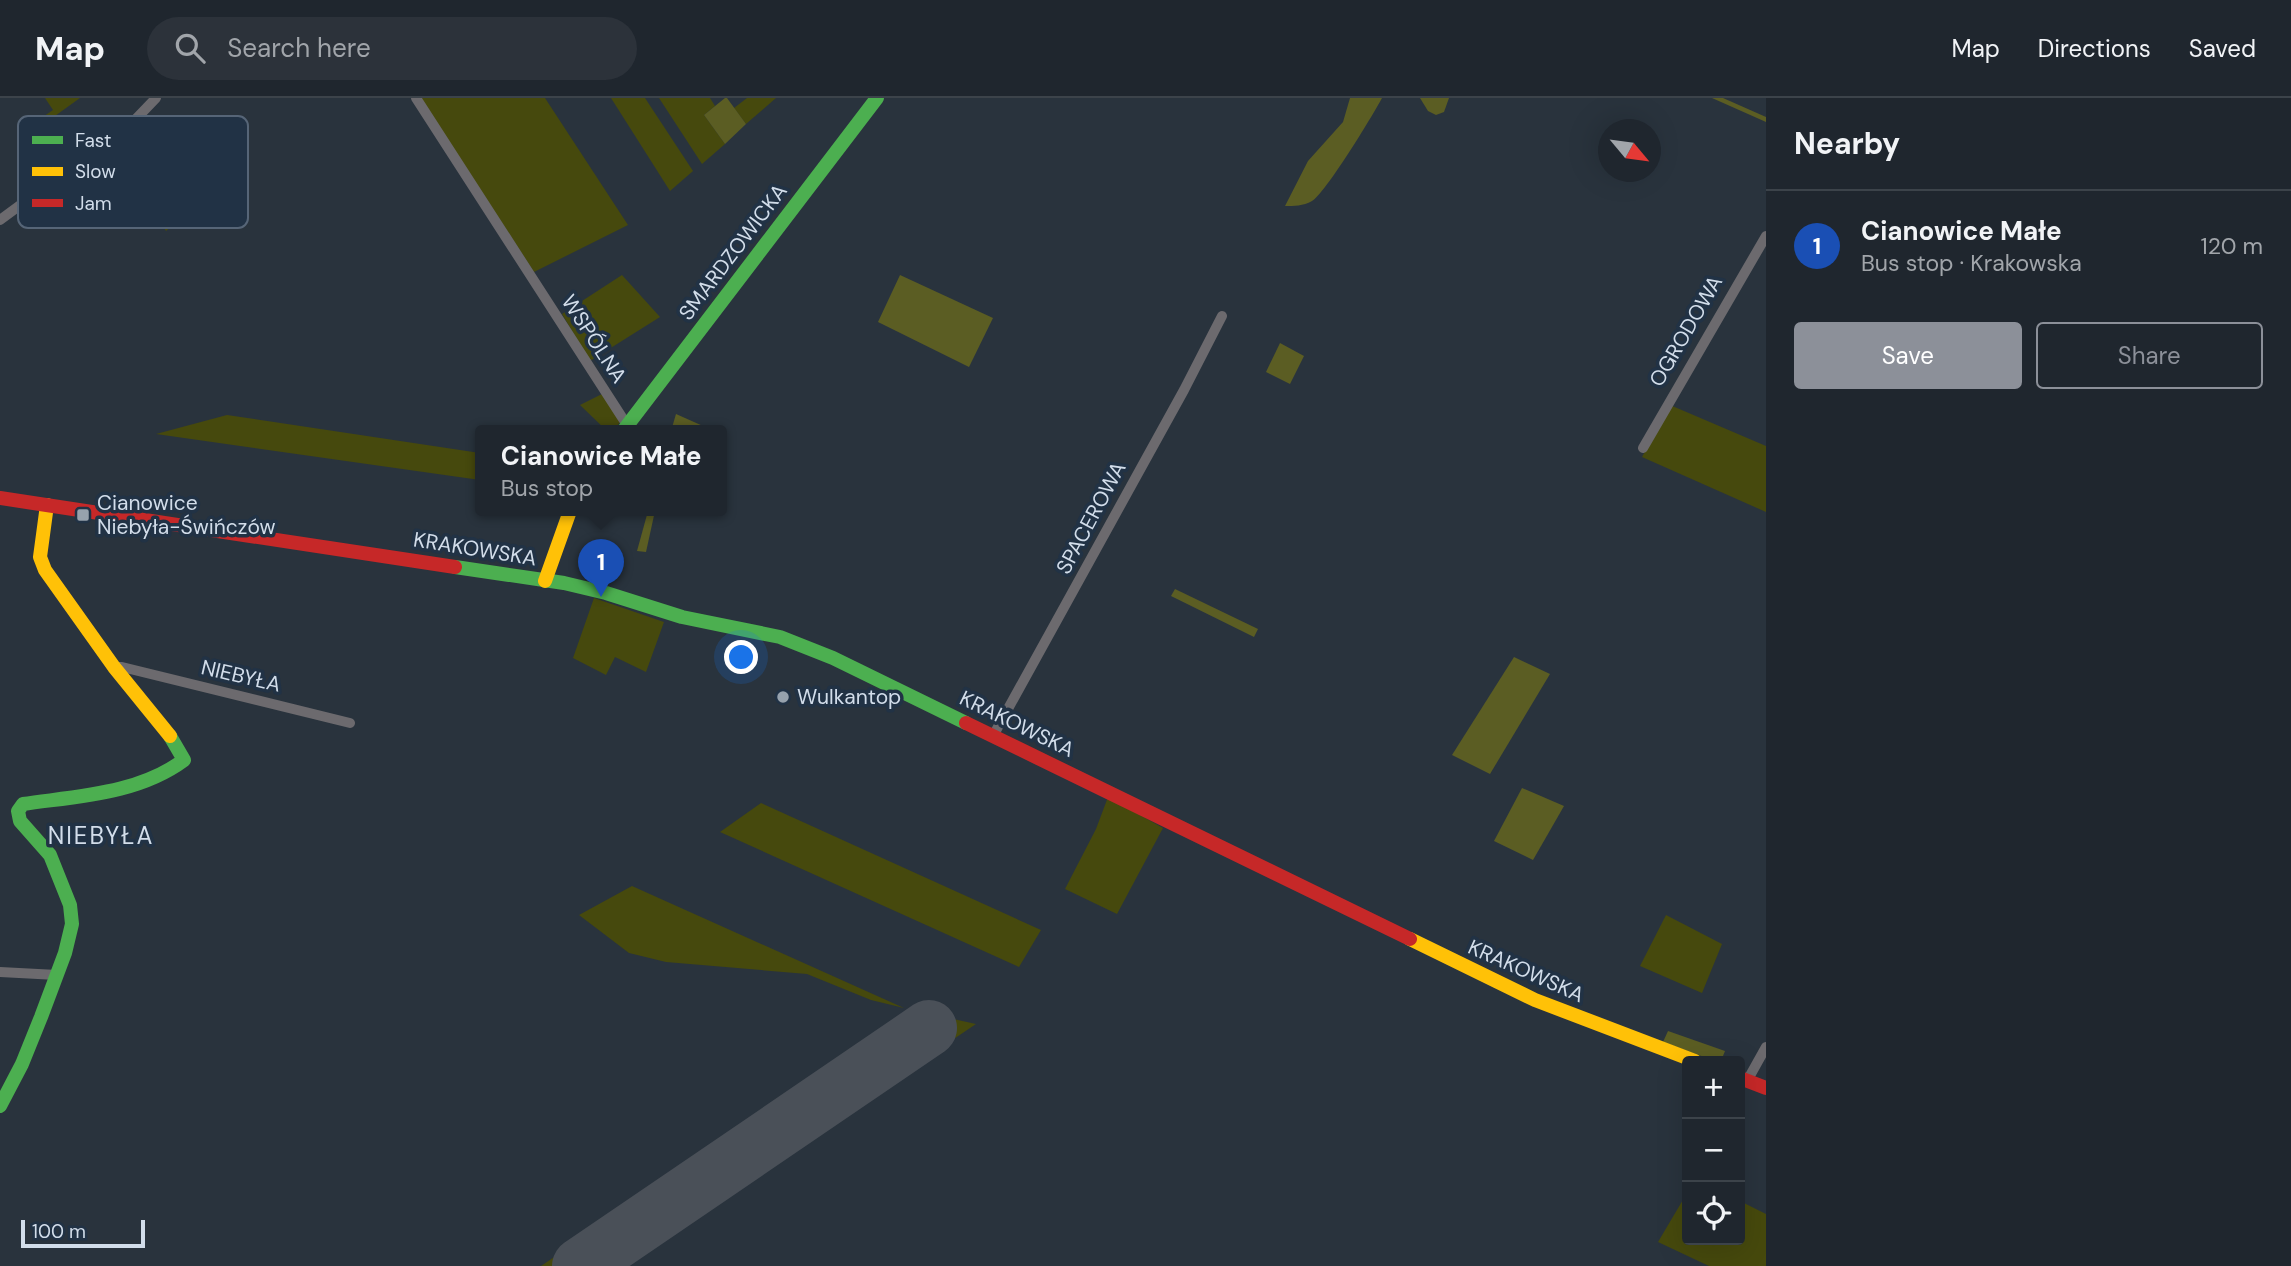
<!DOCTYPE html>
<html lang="en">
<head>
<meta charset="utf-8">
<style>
	body { margin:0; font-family:"DM Sans",sans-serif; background:#2c323a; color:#f1f3f6 }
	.controls { position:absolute; right:21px; bottom:21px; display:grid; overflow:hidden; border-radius:7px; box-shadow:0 7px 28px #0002 }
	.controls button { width:63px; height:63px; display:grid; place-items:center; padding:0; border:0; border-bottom:2px solid #3c434a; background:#1f262e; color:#f1f3f6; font:35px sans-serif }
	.compass { position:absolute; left:1598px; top:21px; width:63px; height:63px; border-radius:50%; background:#1f262e; box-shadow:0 7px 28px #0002; rotate:119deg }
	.scale { position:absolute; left:21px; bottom:18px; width:124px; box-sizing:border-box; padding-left:7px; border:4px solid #d2ddea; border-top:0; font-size:19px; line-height:24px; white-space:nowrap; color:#d2ddea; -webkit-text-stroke:5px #213245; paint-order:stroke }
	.you { position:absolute; left:742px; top:560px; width:24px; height:24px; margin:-18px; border:5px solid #fff; border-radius:50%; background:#1a73e8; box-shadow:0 0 0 10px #1a73e833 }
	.badge { display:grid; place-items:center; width:46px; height:46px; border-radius:50%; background:#8c9099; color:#fff; font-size:23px; font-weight:700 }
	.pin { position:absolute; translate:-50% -58px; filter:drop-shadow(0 2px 4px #0008) }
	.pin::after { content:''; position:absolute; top:37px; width:24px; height:21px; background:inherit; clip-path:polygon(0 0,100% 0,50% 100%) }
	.popup { position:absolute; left:475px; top:327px; width:252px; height:91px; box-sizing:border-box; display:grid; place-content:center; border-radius:7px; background:#1f262e; filter:drop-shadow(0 2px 5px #0005); font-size:23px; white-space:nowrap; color:#a1a5aa }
	.popup b { font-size:26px; color:#f1f3f6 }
	.popup::after { content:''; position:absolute; left:50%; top:100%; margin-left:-14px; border:14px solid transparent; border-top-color:#1f262e }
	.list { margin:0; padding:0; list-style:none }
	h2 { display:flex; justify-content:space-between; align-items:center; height:91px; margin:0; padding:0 28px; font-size:30px }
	h2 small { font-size:23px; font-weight:400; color:#a1a5aa }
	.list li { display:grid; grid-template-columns:46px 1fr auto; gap:21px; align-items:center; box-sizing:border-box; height:112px; padding:0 28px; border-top:2px solid #3c434a }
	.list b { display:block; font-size:26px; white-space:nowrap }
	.list p { margin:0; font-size:23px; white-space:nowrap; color:#a1a5aa }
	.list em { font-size:23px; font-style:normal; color:#a1a5aa }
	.actions { display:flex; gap:14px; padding:21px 28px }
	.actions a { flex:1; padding:16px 0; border:2px solid #8c9099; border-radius:7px; text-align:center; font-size:24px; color:#8c9099 }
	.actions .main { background:#8c9099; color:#fff }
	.icon { flex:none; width:38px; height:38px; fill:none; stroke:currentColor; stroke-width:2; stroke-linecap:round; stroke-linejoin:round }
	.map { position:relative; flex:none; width:1766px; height:1168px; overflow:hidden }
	header { display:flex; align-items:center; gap:42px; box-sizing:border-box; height:98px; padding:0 35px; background:#1f262e; border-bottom:2px solid #3c434a }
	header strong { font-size:33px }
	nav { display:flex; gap:38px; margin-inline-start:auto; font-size:24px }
	.search { width:490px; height:63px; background:#2c323a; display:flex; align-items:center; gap:18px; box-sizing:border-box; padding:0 24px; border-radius:38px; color:#a1a5aa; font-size:26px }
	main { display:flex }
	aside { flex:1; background:#1f262e }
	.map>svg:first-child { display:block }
	.green { fill:#46490d }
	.forest { fill:#5b5d23 }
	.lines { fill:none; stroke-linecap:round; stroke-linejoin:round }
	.runway { stroke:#4a5058; stroke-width:56 }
	.street { stroke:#6c6a6e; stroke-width:10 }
	.fast { stroke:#4caf50; stroke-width:14 }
	.slow { stroke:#ffc107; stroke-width:14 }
	.jam { stroke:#c62828; stroke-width:14 }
	.poi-dot { fill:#97a2ad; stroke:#213245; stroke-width:2.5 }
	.labels { text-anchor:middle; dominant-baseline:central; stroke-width:7; stroke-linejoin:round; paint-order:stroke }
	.street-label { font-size:21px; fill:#d2ddea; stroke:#213245 }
	.poi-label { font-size:21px; fill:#d2ddea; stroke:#213245; text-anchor:start }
	.quarter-label { font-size:24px; letter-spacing:2px; fill:#d2ddea; stroke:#213245 }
	.key { fill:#213245; stroke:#566577; stroke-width:2 }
	.key-label { font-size:19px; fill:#d2ddea }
</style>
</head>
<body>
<header>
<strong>Map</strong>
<div class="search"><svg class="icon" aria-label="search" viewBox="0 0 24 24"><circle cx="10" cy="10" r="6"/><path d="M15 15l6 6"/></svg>Search here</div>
<nav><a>Map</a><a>Directions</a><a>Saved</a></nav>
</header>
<main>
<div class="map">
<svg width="1766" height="1168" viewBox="0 0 1766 1168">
	<rect width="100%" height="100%" fill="#29333d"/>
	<g class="green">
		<path d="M 45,0 L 80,0 L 41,28 L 37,23 L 53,12 Z"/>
		<path d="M 420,0 L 545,0 L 628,127 L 534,174 Z"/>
		<path d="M 611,0 L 645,0 L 693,73 L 670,93 Z"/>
		<path d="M 659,0 L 710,0 L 715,8 L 704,17 L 725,46 L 702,66 Z"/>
		<path d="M 747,0 L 776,0 L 746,26 L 734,10 Z"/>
		<path d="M 240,62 L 243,67 L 166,133 L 130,78 L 151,65 L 162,78 L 177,66 L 182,68 L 200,92 Z"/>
		<path d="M 622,177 L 660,219 L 590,263 L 562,216 Z"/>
		<path d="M 602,296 L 621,323 L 613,333 L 607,333 L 580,307 Z"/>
		<path d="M 1670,307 L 1766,348 L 1766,414 L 1642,359 Z"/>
		<path d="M 227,317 L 480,355 L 480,382 L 156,336 Z"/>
		<path d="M 594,500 L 664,524 L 646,574 L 615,559 L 606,577 L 573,560 Z"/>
		<path d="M 1108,699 L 1163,730 L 1117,816 L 1065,791 L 1096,731 Z"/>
		<path d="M 761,705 L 1041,832 L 1019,869 L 720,734 Z"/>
		<path d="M 632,788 L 904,910 L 871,902 L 807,876 L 666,864 L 629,855 L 579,817 Z"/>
		<path d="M 1666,817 L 1722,846 L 1702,895 L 1640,868 Z"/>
		<path d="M 917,913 L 976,926 L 618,1168 L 541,1168 Z"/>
		<path d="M 1687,1095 L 1687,1142 L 1740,1142 L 1740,1103 L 1766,1116 L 1766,1168 L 1709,1168 L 1658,1144 Z"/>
	</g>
	<g class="forest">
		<path d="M 725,0 L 727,0 L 746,26 L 725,46 L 704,17 Z"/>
		<path d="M 1350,0 L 1382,0 C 1373,17 1325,96 1312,103 C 1303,108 1294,108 1285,108 L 1308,63 L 1343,24 Z"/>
		<path d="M 1420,0 L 1449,0 L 1444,14 L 1436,17 L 1428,13 Z"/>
		<path d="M 1712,0 L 1723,0 L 1766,19 L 1766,24 Z"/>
		<path d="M 900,177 L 993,220 L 969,269 L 878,224 Z"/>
		<path d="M 1280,245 L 1304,258 L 1290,286 L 1266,274 Z"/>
		<path d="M 676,316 L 703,328 L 706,333 L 671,333 Z"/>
		<path d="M 648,413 L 655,413 L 646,454 L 637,453 Z"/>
		<path d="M 1175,491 L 1258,531 L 1254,539 L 1171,498 Z"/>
		<path d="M 1514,559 L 1550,576 L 1490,676 L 1452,657 Z"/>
		<path d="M 1522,690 L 1564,708 L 1533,762 L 1494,743 Z"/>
		<path d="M 1668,933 L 1725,953 L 1721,963 L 1715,963 L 1663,944 Z"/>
	</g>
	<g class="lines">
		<path class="runway" d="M 580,1168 L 929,930"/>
		<g class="street">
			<path d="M 416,0 L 627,327"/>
			<path d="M 0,122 L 133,24 L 156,0"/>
			<path d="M 1643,350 L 1766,138"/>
			<path d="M 114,569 L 122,569 L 350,625"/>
			<path d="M 993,638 L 1184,292 L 1222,218"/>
			<path d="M 0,874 L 57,877"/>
			<path d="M 1747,983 L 1766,949"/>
		</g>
		<g class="fast">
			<path d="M 623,333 L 877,0"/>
			<path d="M 455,469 L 564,485 L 606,495 L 682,519 L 780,539 L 833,560 L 966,625"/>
			<path d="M 0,1008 L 22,966 L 41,919 L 65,855 L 72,826 L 70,807 L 50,757 L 20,723 L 18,713 L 23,706 C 78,698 138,696 184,662 L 170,638"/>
		</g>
		<g class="slow">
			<path d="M 47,407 L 40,459 L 45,472 L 114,569 L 170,638"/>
			<path d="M 545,483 L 570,413"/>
			<path d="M 1410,841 L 1535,902 L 1695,963"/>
		</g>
		<g class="jam">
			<path d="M 0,400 L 455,469"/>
			<path d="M 966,625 L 1410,841"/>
			<path d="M 1740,980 L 1766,990"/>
		</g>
	</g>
	<g class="poi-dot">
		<rect x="76" y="410" width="14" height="14" rx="3.5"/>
		<circle cx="783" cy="599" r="7"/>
	</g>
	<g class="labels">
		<g class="street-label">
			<text transform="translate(733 154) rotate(-53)">SMARDZOWICKA</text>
			<text transform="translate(1686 233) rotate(-60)">OGRODOWA</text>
			<text transform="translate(594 241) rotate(57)">WSPÓLNA</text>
			<text transform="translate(1091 420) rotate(-62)">SPACEROWA</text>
			<text transform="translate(475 451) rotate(9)">KRAKOWSKA</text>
			<text transform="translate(241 578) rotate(13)">NIEBYŁA</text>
			<text transform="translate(1017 626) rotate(26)">KRAKOWSKA</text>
			<text transform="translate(1526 873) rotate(24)">KRAKOWSKA</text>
		</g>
		<g class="poi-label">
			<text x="97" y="405">Cianowice<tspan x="97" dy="24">Niebyła-Świńczów</tspan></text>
			<text x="797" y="599">Wulkantop</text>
		</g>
		<g class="quarter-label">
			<text x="101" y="737">NIEBYŁA</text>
		</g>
	</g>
	<rect x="18" y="18" width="230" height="112" rx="10" class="key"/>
	<rect x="32" y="38" width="31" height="8" fill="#4caf50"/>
	<rect x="32" y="69" width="31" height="9" fill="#ffc107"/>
	<rect x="32" y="101" width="31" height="8" fill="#c62828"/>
	<g class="key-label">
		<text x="75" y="49">Fast</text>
		<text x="75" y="80">Slow</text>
		<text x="75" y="112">Jam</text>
	</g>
</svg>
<div class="controls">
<button>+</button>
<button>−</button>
<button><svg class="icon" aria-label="locate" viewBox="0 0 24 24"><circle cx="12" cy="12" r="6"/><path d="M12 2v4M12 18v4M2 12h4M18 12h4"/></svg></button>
</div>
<svg class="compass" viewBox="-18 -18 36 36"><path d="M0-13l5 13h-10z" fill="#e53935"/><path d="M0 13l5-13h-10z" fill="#a1a5aa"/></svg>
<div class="scale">100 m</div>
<div class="you"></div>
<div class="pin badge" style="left:601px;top:499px;background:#1a4fb4">1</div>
<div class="popup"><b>Cianowice Małe</b>Bus stop</div>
</div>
<aside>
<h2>Nearby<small></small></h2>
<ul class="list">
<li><span class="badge" style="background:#1a4fb4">1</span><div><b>Cianowice Małe</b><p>Bus stop · Krakowska</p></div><em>120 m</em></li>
</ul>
<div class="actions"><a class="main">Save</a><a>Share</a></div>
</aside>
</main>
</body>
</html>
